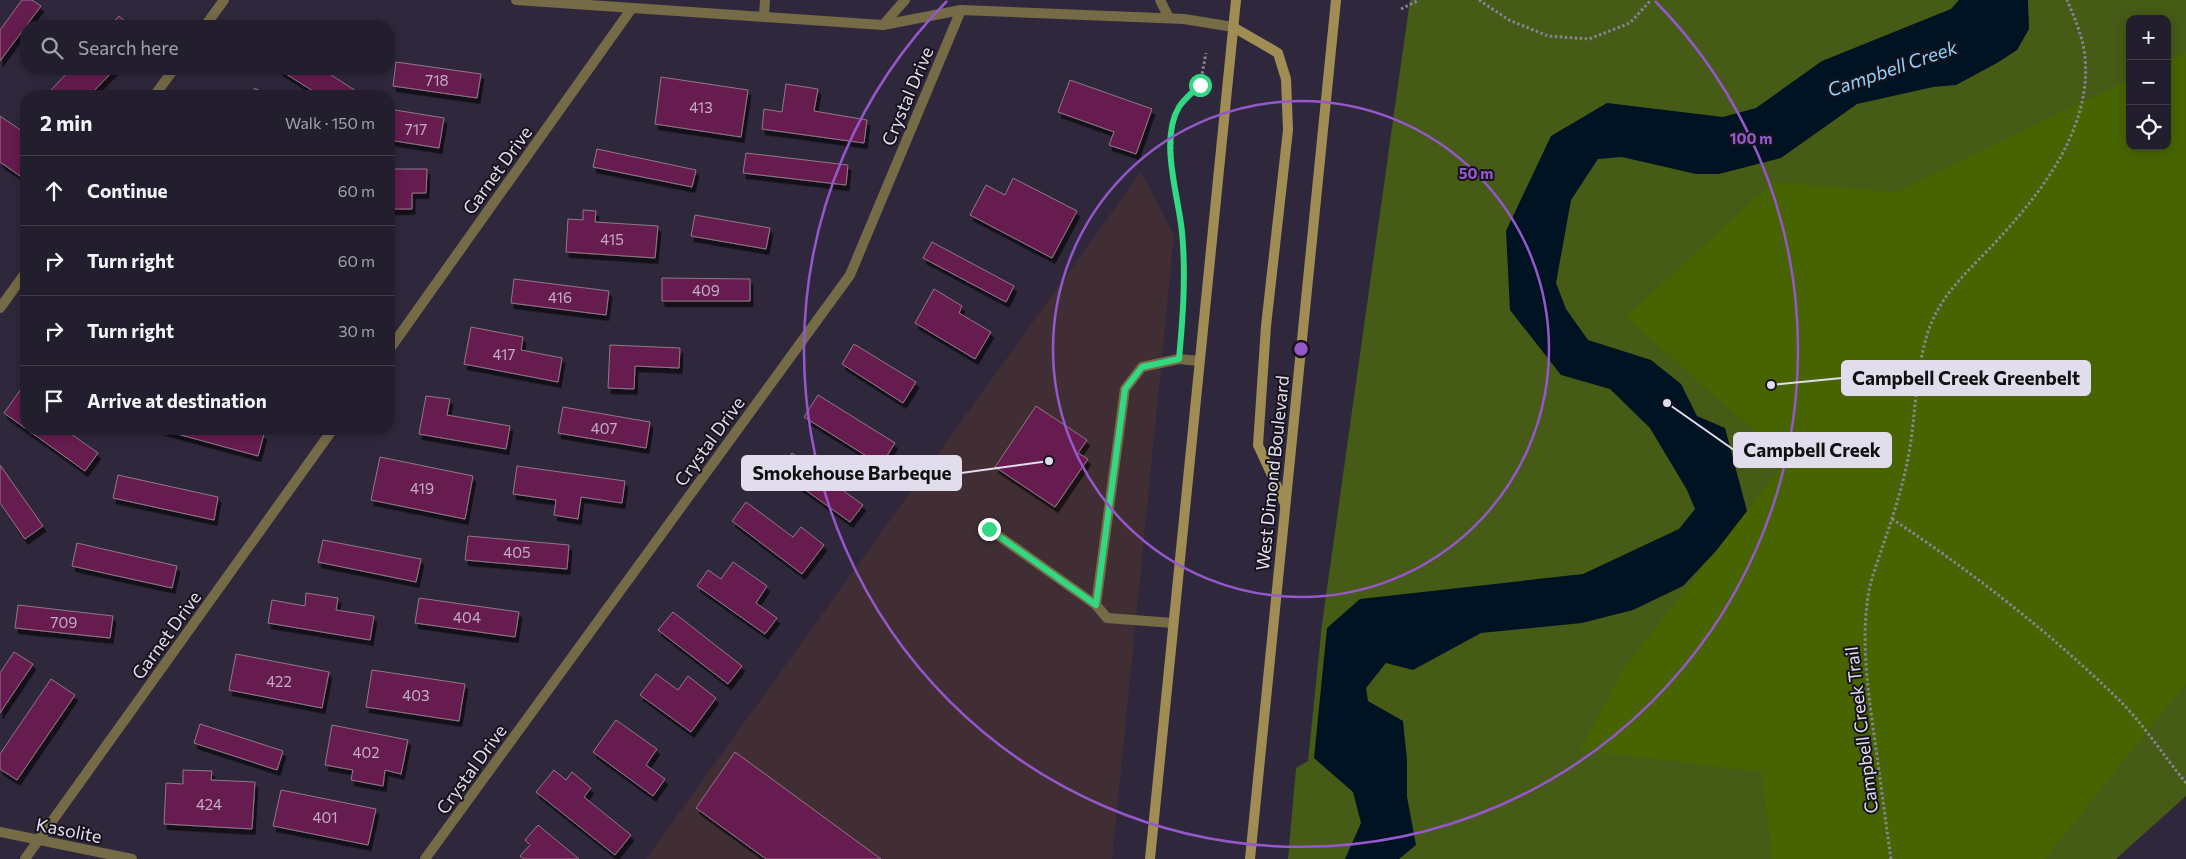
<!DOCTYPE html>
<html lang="en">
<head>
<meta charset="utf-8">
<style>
	body { margin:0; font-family:Commissioner,sans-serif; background:#2b2736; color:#f1f3f6 }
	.controls { position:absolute; right:15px; top:15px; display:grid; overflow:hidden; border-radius:10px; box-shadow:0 2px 12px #0003 }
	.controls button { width:45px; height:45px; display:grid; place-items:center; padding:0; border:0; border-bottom:1px solid #403c4a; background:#231e2e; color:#f1f3f6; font:25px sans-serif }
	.stop { position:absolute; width:15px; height:15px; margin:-11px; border:4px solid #32d882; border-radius:50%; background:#fff }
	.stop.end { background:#32d882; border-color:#fff; box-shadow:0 1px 5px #0008 }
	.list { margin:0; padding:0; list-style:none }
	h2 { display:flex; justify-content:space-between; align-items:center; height:65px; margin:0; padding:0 20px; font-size:21px }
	h2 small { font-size:16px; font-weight:400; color:#a3a2aa }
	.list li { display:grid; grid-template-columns:32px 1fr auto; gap:15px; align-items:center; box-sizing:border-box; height:70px; padding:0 20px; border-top:1px solid #403c4a }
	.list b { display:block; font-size:19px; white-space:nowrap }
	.list em { font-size:16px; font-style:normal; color:#a3a2aa }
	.icon { flex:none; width:28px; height:28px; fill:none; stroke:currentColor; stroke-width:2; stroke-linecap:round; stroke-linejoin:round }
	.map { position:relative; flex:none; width:2186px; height:859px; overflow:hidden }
	.search { position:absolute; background:#231e2e; box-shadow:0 2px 12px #0003; left:20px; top:20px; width:375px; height:55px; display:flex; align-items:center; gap:12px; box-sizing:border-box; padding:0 18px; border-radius:20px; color:#a3a2aa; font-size:19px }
	.panel { position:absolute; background:#231e2e; box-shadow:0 2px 12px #0003; left:20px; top:90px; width:375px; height:345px; border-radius:20px }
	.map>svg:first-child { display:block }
	.commercial { fill:#412e35 }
	.green { fill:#455b16; fill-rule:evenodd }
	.forest { fill:#486400 }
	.water { fill:#001323 }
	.building { fill:#661e4f; stroke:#917786; filter:url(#shadow) }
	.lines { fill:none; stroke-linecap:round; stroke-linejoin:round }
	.path { stroke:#898395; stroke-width:3; stroke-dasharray:2.5 2.5; stroke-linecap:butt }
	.service { stroke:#766b47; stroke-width:10 }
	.minor { stroke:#766b47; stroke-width:10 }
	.secondary { stroke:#a08d53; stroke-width:10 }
	.route { stroke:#32d882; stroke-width:6 }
	.ring { fill:none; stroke:#9558ca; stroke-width:2.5 }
	.labels { text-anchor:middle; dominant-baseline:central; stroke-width:4; stroke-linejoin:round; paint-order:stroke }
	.number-label { font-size:15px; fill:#c3adc5 }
	.street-label { font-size:18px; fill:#e2ddec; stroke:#16131d }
	.water-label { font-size:19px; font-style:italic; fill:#90d2fc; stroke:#16131d }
	.centre { fill:#9558ca; stroke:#16131d; stroke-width:2.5 }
	.ring-label { font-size:15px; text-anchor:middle; font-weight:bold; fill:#9558ca; stroke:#16131d; stroke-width:4; stroke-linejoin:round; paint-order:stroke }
	.leader { fill:none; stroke:#e2ddec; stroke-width:2 }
	.callout-dot { fill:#e2ddec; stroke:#16131d; stroke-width:2 }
	.callout { fill:#e2ddec; stroke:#e2ddec; stroke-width:2 }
	.callout-label { font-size:19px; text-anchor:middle; font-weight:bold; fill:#111 }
</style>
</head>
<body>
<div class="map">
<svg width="2186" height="859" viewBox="0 0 2186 859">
	<defs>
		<filter id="shadow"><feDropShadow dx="3" dy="5.5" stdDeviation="0" flood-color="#0009"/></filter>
	</defs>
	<rect width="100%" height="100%" fill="#2f283d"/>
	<path class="commercial" d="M 1141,172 L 1174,235 L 1112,859 L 646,859 Z"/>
	<path class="green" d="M 1410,0 L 2186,0 L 2186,796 L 2116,859 L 1288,859 L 1296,768 L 1308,761 L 1322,624 ZM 2130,19 L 2167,19 L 2167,146 L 2130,146 Z"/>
	<path class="forest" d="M 2186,52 L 2186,683 L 2045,859 L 1772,859 L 1762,772 L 1580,750 L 1625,667 L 1787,460 L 1626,317 L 1773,182 L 1897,192 L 2130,79 L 2130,146 L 2167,146 L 2167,61 Z"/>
	<path class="water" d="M 1959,0 L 2028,0 L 2029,29 L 2017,50 L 1997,63 L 1956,85 L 1933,87 L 1857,104 L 1781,158 L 1719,174 L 1696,174 L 1622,157 L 1598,159 L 1571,200 L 1556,283 L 1566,309 L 1588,340 L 1651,360 L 1681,384 L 1697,416 L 1725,428 L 1747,511 L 1716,551 L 1683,586 L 1633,610 L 1582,623 L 1481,633 L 1413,670 L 1386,663 L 1366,688 L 1368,701 L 1403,721 L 1407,760 L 1407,797 L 1416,845 L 1399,859 L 1345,859 L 1361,823 L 1353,792 L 1314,758 L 1327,628 L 1360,599 L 1583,574 L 1679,529 L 1695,509 L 1687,490 L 1650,428 L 1610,389 L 1561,375 L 1510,310 L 1506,231 L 1551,136 L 1607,103 L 1723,117 L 1756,108 L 1822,61 L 1951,9 Z"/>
	<g class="building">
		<path d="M 22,0 L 32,0 L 41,6 L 0,61 L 0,30 Z"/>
		<path d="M 119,16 L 130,26 L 110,26 Z"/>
		<path d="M 396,62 L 481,74 L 477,98 L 393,86 Z"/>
		<path d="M 71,69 L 115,69 L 89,96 L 55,96 L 50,91 Z"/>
		<path d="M 278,69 L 322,69 L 356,91 L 353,96 L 321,96 Z"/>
		<path d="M 661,77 L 748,90 L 741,137 L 655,124 Z"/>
		<path d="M 1070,80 L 1152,109 L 1136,154 L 1109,145 L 1114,132 L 1058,112 Z"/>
		<path d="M 786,84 L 818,89 L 814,111 L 867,120 L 864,143 L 762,129 L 764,109 L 782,112 Z"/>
		<path d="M 255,88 L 268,96 L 250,96 Z"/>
		<path d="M 389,109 L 444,118 L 439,148 L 389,140 Z"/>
		<path d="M 0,116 L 22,131 L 25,127 L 26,128 L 26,174 L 23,178 L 0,162 Z"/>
		<path d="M 597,149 L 696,170 L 692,187 L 593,167 Z"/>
		<path d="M 746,153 L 848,165 L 846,185 L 743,173 Z"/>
		<path d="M 389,169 L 427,169 L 426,193 L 412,193 L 412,209 L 389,209 Z"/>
		<path d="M 1013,178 L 1077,211 L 1052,258 L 970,215 L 986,185 L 1005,195 Z"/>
		<path d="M 583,210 L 596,211 L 595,222 L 658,226 L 655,258 L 566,252 L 568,219 L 583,220 Z"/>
		<path d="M 695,215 L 770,228 L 766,249 L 691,236 Z"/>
		<path d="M 932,242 L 1014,286 L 1006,302 L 923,258 Z"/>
		<path d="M 662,278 L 750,279 L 750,301 L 662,301 Z"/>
		<path d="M 514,279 L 609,291 L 606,315 L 511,303 Z"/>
		<path d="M 934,289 L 962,306 L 959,313 L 991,332 L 975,359 L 915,323 Z"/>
		<path d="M 471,327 L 523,337 L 521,350 L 562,358 L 558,382 L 464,364 Z"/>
		<path d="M 854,344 L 916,382 L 903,403 L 842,364 Z"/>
		<path d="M 610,345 L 680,348 L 679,368 L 635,366 L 634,389 L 608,388 Z"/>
		<path d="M 26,382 L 26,429 L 64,429 L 98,453 L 85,471 L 4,413 Z"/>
		<path d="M 818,395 L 895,443 L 881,465 L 804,417 Z"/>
		<path d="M 426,396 L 450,399 L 447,415 L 510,426 L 506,449 L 419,434 Z"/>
		<path d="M 1036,406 L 1087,440 L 1078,453 L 1088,459 L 1055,507 L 995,467 Z"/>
		<path d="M 563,407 L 650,422 L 646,448 L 558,433 Z"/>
		<path d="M 159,429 L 244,429 L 264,434 L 258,456 Z"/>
		<path d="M 792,453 L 863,505 L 850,522 L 779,471 Z"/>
		<path d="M 380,457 L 473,476 L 465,519 L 371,500 Z"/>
		<path d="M 0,465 L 43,526 L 25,539 L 0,503 Z"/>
		<path d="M 517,466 L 625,481 L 622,503 L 581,497 L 578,519 L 554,515 L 556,500 L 513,494 Z"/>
		<path d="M 118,475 L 218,497 L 214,520 L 113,498 Z"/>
		<path d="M 746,502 L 793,537 L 801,527 L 824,545 L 802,574 L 732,521 Z"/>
		<path d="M 468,536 L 569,545 L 567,569 L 465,560 Z"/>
		<path d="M 323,540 L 421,559 L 416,582 L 318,562 Z"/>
		<path d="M 77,543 L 177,566 L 172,588 L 72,566 Z"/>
		<path d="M 733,562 L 767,586 L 756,603 L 777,618 L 765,634 L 697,586 L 708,570 L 721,579 Z"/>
		<path d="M 306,593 L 338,598 L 336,610 L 374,616 L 370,640 L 268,623 L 272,600 L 305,606 Z"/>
		<path d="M 419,598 L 519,612 L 515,637 L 415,623 Z"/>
		<path d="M 18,605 L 113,616 L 110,638 L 15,628 Z"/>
		<path d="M 673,612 L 742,666 L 728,684 L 658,630 Z"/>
		<path d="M 14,652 L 33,664 L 0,713 L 0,673 Z"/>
		<path d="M 236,654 L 329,672 L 322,708 L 229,690 Z"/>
		<path d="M 372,670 L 465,684 L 459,721 L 366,707 Z"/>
		<path d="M 656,674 L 678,690 L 688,676 L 716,698 L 691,732 L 640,695 Z"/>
		<path d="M 51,679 L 75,695 L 17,780 L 0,769 L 0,754 Z"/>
		<path d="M 616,720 L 657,749 L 646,765 L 665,779 L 653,796 L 593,752 Z"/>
		<path d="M 200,724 L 283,751 L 277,770 L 194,743 Z"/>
		<path d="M 332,725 L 408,740 L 401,774 L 385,770 L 383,786 L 351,780 L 353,770 L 325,765 Z"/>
		<path d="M 735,752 L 881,859 L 766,859 L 696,808 Z"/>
		<path d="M 183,770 L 212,771 L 211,780 L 255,782 L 252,829 L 164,824 L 166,783 L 183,784 Z"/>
		<path d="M 554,770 L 566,780 L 572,772 L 591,788 L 584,797 L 631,835 L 615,855 L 536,792 Z"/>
		<path d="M 281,790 L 376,809 L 368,845 L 273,826 Z"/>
		<path d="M 538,825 L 579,859 L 524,859 L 520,856 L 530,845 L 525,840 Z"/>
	</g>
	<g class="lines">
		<g class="path">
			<path d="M 1479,0 L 1509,20 L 1548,36 L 1589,39 L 1630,23 L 1651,0"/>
			<path d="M 1401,9 L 1419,0"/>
			<path d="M 1184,273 L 1182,231 L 1172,177 L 1172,132 L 1178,108 L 1200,85 L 1206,53"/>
			<path d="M 1892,519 C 1971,571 2048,631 2117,698 C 2142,722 2164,756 2186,783"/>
			<path d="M 1891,859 C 1885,818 1880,776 1874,735 C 1868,689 1861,644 1868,597 C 1870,580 1877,564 1882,548 C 1891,522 1900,495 1906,468 C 1916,425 1914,378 1927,335 C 1938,298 1965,274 1991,247 C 2038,197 2092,131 2085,57 C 2083,37 2075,19 2067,0"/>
		</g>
		<g class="service">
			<path d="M 1160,0 L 1169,18"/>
			<path d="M 883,25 L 905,0"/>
			<path d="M 989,529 L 1096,605"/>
			<path d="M 1173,623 L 1107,618 L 1096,605 L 1125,389 L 1142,367 L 1179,359 L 1199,361"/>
		</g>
		<g class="minor">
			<path d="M 516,0 L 883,25 L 961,10 L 1184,19 L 1233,27"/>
			<path d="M 764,15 L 765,0"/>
			<path d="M 205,26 L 224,0"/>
			<path d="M 154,96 L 174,69"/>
			<path d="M 0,308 L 26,272"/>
			<path d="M 389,350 L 632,8"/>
			<path d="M 0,832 L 132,859"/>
			<path d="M 25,859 L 333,429"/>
			<path d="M 425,859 L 850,275 L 961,10"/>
		</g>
		<g class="secondary">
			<path d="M 1233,27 L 1278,53 L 1286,79 L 1288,130 L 1266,326 L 1258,445 L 1285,504"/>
			<path d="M 1150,859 L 1236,0"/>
			<path d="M 1250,859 L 1336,0"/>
		</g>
	</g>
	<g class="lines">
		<path class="route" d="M 989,529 L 1096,605 L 1125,389 L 1142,367 L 1179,359 C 1183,316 1186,275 1182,232 C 1179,198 1159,140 1179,107 C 1184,99 1193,92 1200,85"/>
	</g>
	<g class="ring">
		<circle cx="1301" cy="349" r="248"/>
		<path d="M1655 1A497 497 0 1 1 947 1"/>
	</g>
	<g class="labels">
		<g class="number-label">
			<text x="437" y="80">718</text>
			<text x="701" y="107">413</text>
			<text x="416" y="129">717</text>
			<text x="612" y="239">415</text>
			<text x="706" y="290">409</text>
			<text x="560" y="297">416</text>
			<text x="504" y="354">417</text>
			<text x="604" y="428">407</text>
			<text x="422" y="488">419</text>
			<text x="517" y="552">405</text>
			<text x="467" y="617">404</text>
			<text x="64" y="622">709</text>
			<text x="279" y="681">422</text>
			<text x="416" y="695">403</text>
			<text x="366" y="752">402</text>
			<text x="209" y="804">424</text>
			<text x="325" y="817">401</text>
		</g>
		<g class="street-label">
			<text transform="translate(907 96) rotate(-67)">Crystal Drive</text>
			<text transform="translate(497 170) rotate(-54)">Garnet Drive</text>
			<text transform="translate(709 441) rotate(-54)">Crystal Drive</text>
			<text transform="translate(1272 473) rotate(-84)">West Dimond Boulevard</text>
			<text transform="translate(166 635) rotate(-54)">Garnet Drive</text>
			<text transform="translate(1861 730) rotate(-97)">Campbell Creek Trail</text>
			<text transform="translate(471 769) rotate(-54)">Crystal Drive</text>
			<text transform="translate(69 830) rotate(11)">Kasolite</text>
		</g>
		<g class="water-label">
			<text transform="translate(1892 68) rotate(-19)">Campbell Creek</text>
		</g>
	</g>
	<circle cx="1301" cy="349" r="8" class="centre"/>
	<g class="ring-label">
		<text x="1751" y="144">100 m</text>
		<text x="1476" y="179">50 m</text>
	</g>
	<path class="leader" d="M1771 385L1842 378M1667 403L1734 450M1049 461L961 473"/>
	<g class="callout-dot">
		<circle cx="1771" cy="385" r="5"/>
		<circle cx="1667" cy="403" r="5"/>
		<circle cx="1049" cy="461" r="5"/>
	</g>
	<g class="callout">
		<rect x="1842" y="361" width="248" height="34" rx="5"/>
		<rect x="1734" y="433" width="157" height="34" rx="5"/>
		<rect x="742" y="456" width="219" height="34" rx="5"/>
	</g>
	<g class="callout-label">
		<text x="1966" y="385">Campbell Creek Greenbelt</text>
		<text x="1812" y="457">Campbell Creek</text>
		<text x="852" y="480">Smokehouse Barbeque</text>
	</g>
</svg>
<div class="controls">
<button>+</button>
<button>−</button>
<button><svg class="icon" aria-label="locate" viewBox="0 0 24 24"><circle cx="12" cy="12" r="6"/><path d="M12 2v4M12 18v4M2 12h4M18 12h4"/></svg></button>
</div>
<div class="stop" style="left:1200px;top:85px"></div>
<div class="stop end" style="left:989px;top:529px"></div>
<div class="search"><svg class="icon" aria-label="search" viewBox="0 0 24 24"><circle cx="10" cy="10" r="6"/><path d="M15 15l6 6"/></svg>Search here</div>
<section class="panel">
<h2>2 min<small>Walk · 150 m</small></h2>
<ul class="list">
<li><svg class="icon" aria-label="ahead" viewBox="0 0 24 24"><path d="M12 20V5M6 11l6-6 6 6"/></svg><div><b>Continue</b></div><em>60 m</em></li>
<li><svg class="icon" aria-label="right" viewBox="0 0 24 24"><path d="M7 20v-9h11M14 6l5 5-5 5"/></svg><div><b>Turn right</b></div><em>60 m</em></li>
<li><svg class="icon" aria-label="right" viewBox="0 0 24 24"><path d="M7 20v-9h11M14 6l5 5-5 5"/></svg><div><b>Turn right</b></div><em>30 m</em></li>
<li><svg class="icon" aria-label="arrive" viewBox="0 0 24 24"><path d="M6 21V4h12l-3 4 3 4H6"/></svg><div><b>Arrive at destination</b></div></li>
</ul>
</section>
</div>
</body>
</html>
